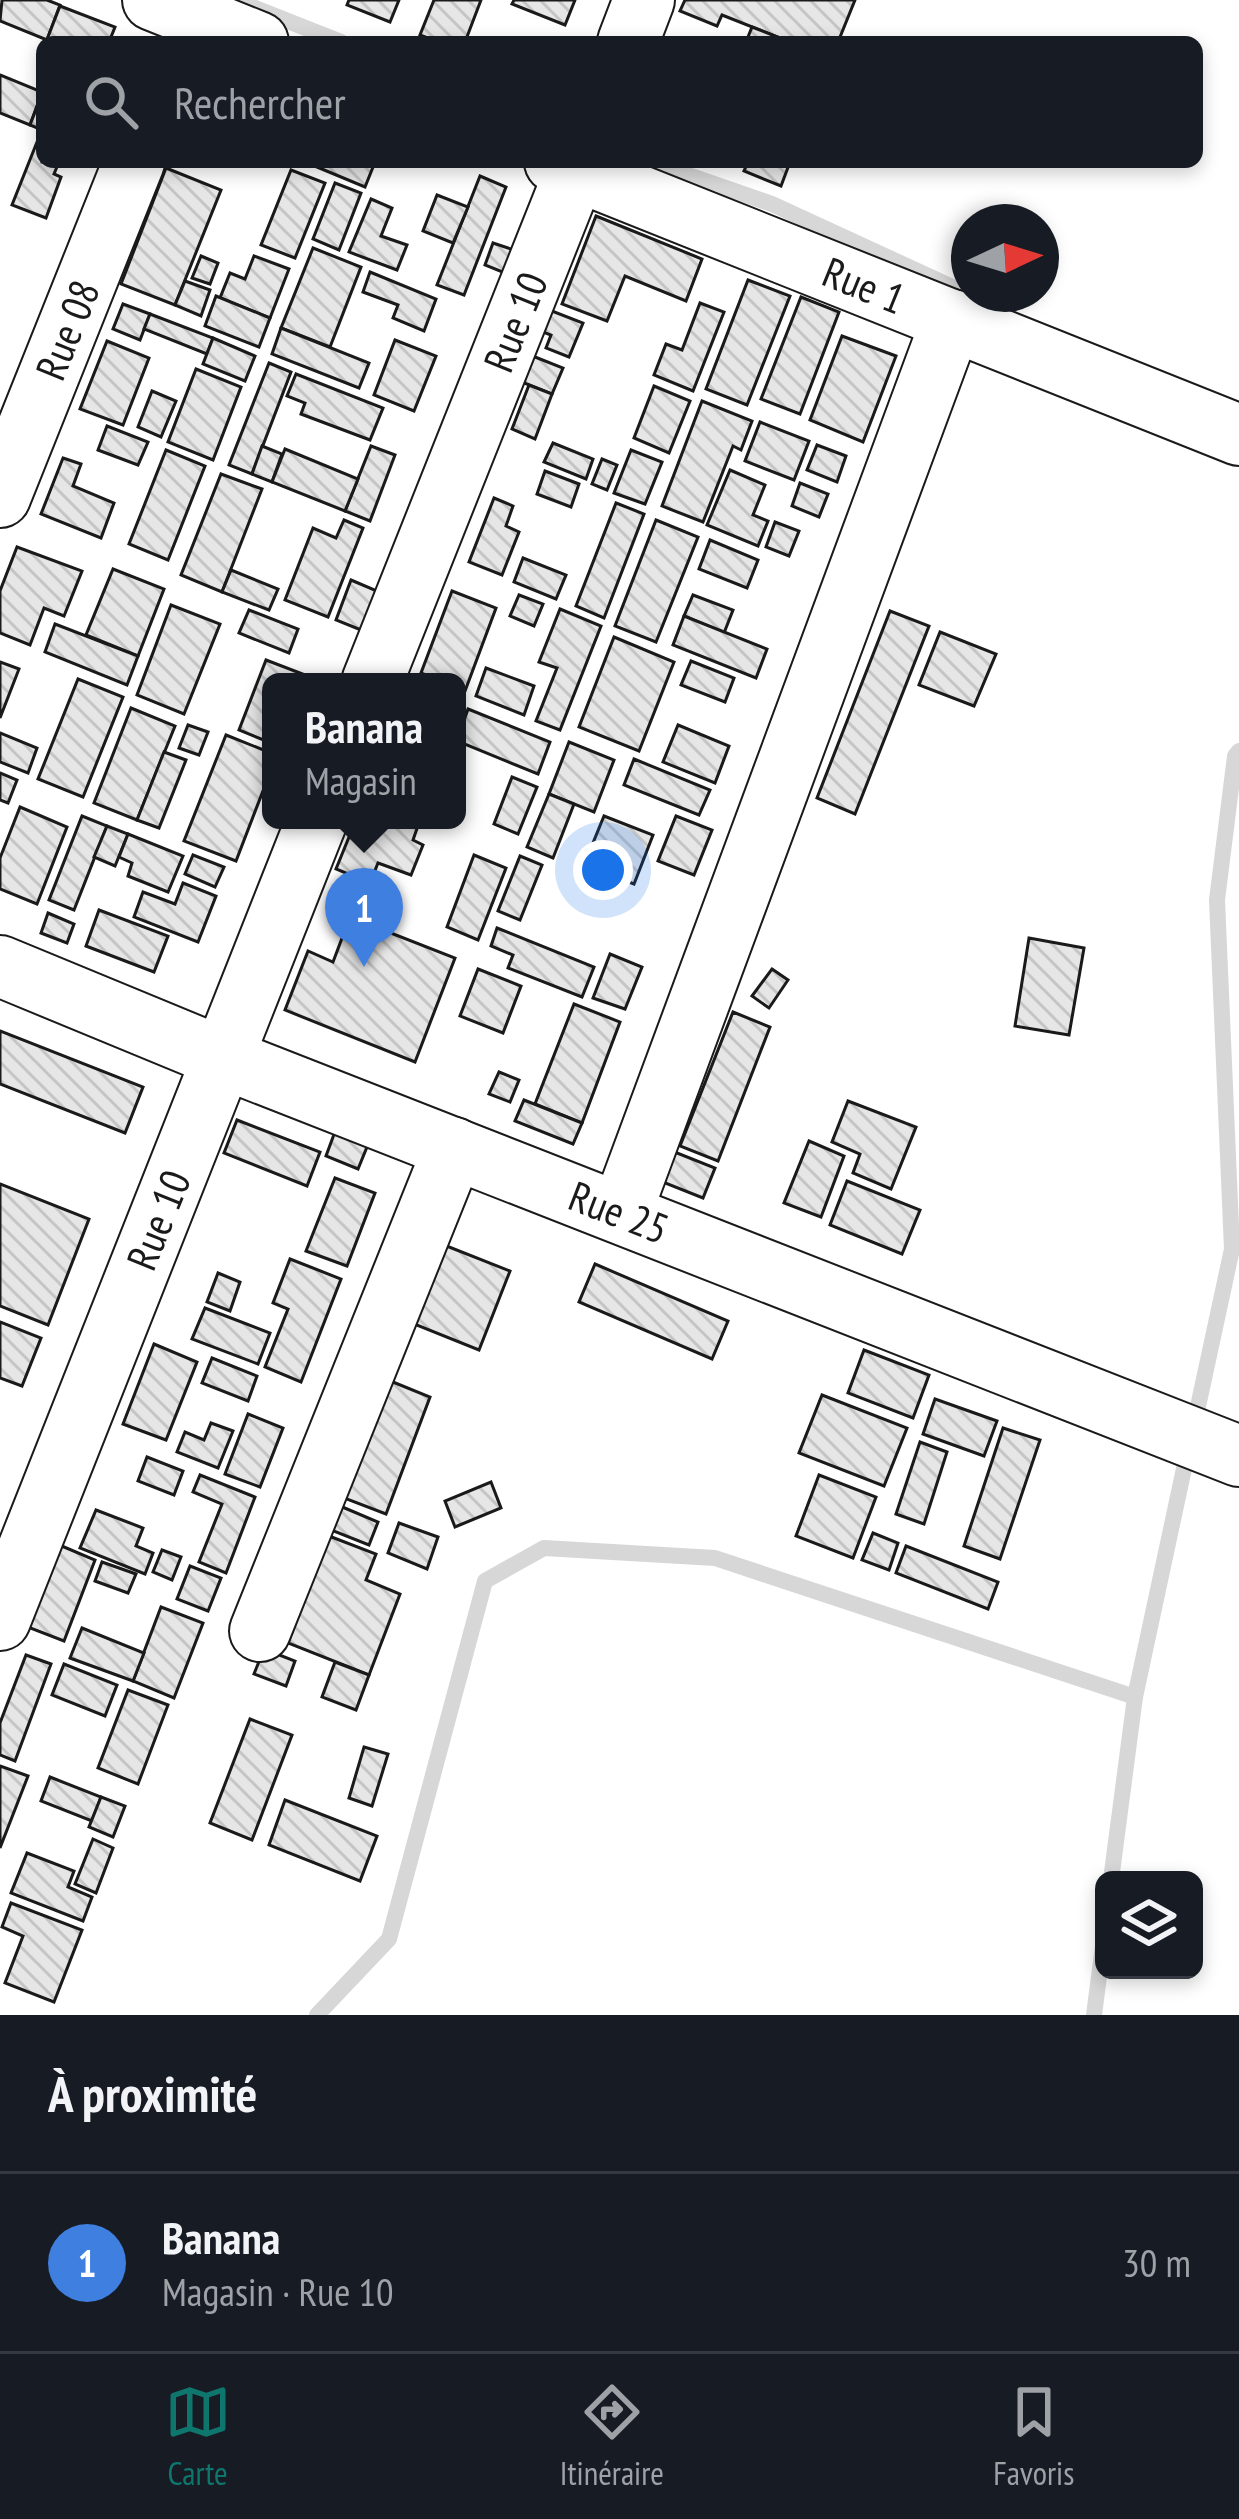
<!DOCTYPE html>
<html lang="fr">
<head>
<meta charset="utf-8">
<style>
	body { margin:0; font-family:"PT Sans Narrow",sans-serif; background:#242831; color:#f1f3f6 }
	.controls { position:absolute; right:36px; bottom:36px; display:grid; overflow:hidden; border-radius:18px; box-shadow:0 6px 18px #0003 }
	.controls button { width:108px; height:108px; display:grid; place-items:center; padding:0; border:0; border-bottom:3px solid #363941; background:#171b24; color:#f1f3f6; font:60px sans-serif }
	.compass { position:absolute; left:951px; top:204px; width:108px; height:108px; border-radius:50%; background:#171b24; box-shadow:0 6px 18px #0003; rotate:86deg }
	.you { position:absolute; left:603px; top:870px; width:42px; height:42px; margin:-30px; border:9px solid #fff; border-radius:50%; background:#1a73e8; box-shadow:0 0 0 18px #1a73e833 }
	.badge { display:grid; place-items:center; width:78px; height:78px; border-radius:50%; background:#0f766e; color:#fff; font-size:39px; font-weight:700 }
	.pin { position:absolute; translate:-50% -99px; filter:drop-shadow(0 3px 6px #0008) }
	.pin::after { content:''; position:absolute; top:63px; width:42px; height:36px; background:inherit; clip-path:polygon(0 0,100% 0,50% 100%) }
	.popup { position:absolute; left:262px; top:673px; width:204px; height:156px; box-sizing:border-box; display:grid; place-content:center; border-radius:18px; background:#171b24; filter:drop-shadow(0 3px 9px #0005); font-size:39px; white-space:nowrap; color:#9ea1a6 }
	.popup b { font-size:45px; color:#f1f3f6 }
	.popup::after { content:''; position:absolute; left:50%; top:100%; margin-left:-24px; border:24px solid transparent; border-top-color:#171b24 }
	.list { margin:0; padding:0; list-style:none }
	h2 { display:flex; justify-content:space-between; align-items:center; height:156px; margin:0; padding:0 48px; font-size:51px }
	h2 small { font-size:39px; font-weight:400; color:#9ea1a6 }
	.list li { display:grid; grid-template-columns:78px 1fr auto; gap:36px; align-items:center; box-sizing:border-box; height:180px; padding:0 48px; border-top:3px solid #363941 }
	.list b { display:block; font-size:45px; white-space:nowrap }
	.list p { margin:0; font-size:39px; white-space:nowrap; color:#9ea1a6 }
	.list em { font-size:39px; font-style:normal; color:#9ea1a6 }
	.icon { flex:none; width:66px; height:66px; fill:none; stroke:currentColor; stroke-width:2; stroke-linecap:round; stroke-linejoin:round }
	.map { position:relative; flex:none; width:1239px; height:2015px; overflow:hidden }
	.search { position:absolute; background:#171b24; box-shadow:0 6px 18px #0003; left:36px; right:36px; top:36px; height:132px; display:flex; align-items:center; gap:30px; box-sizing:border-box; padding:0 42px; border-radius:18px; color:#9ea1a6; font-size:45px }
	.sheet { height:336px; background:#171b24 }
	nav { display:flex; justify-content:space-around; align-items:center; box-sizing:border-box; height:168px; border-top:3px solid #363941; background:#171b24; font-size:33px; color:#9ea1a6 }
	nav a { display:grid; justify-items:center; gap:6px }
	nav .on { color:#0f766e }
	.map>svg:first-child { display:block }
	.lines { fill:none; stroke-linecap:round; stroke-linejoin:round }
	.stream { stroke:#d7d7d7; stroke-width:16 }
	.building { fill:url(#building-back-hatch); stroke:#1a1a1a; stroke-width:3 }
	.minor-casing { stroke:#1a1a1a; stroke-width:64 }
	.minor { stroke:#fff; stroke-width:60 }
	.labels { text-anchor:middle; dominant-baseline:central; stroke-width:9; stroke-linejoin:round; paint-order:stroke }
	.street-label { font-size:42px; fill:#1a1a1a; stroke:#fff }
</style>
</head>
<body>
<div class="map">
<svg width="1239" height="2015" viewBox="0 0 1239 2015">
	<defs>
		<pattern id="building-back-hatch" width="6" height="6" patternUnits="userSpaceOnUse" patternTransform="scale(3)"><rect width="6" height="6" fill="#e6e6e6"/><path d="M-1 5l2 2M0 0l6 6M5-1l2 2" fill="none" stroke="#c5c5c5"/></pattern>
	</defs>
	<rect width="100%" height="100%" fill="#fff"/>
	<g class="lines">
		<g class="stream">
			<path d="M 235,0 L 341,42"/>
			<path d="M 651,162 L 772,204 L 987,303"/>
			<path d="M 1194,1425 L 1232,1249 L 1217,900 L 1235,756 L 1239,751"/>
			<path d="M 1111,1880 L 1135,1697 L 1188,1450"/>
			<path d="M 317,2015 L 389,1939 L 485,1581 L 544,1548 L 715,1558 L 1135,1697"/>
			<path d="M 1094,2015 L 1104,1938"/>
		</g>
	</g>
	<g class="building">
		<path d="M 2,0 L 47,0 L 60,5 L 47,40 L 0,21 Z"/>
		<path d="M 349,0 L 399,0 L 390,22 L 347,5 Z"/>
		<path d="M 434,0 L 481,0 L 465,42 L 438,42 L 420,35 Z"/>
		<path d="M 514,0 L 575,0 L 565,25 L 512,4 Z"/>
		<path d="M 685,0 L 855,0 L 838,42 L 790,42 L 722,15 L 717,26 L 680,11 Z"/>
		<path d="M 60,6 L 115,27 L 109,42 L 46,42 Z"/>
		<path d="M 752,27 L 790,42 L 746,42 Z"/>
		<path d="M 0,75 L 42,92 L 30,125 L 0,113 Z"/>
		<path d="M 42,94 L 42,130 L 30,125 Z"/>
		<path d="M 39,137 L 42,138 L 42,162 L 59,162 L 54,174 L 61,177 L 46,218 L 12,205 Z"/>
		<path d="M 305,162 L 375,162 L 365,187 Z"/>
		<path d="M 748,162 L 790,162 L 781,186 L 744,171 Z"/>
		<path d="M 166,168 L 221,190 L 175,305 L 121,284 Z"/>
		<path d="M 291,170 L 325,183 L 295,258 L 261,245 Z"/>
		<path d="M 480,176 L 506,187 L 464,295 L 437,285 Z"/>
		<path d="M 335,183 L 361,193 L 339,250 L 313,239 Z"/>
		<path d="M 437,195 L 468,207 L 453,243 L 423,231 Z"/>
		<path d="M 371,199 L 392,208 L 381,236 L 407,245 L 397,270 L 349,252 Z"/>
		<path d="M 596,216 L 702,259 L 686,301 L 625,276 L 607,321 L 562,304 Z"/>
		<path d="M 493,243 L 514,250 L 505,273 L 485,265 Z"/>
		<path d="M 313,248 L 361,267 L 330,347 L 281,328 Z"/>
		<path d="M 201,256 L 218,263 L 210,284 L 192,278 Z"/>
		<path d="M 254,256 L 289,269 L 270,318 L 220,298 L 230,273 L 245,279 Z"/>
		<path d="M 370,272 L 436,299 L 424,331 L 393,318 L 398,305 L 363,292 Z"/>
		<path d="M 748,280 L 790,296 L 747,405 L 706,389 Z"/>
		<path d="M 185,281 L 210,290 L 201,316 L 175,305 Z"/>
		<path d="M 216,296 L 270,318 L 259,347 L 205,326 Z"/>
		<path d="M 801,297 L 839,312 L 800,414 L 761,399 Z"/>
		<path d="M 700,303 L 724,312 L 693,391 L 654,375 L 666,344 L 682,350 Z"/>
		<path d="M 123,304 L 150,314 L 140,340 L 113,329 Z"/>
		<path d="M 539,306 L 583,323 L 569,357 L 546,348 L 551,335 L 530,327 Z"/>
		<path d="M 150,314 L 213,338 L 207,354 L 144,329 Z"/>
		<path d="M 281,328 L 369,363 L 359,388 L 272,354 Z"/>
		<path d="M 842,336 L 896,356 L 863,442 L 810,420 Z"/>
		<path d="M 213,338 L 255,356 L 245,381 L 203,364 Z"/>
		<path d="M 395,340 L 436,356 L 414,411 L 374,395 Z"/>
		<path d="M 107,341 L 149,358 L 123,425 L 80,409 Z"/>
		<path d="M 525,353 L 563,368 L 552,394 L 514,379 Z"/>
		<path d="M 269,363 L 291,372 L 252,474 L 229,465 Z"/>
		<path d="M 196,369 L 241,387 L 213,460 L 168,442 Z"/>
		<path d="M 296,374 L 383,408 L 370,440 L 301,414 L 305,403 L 287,396 Z"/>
		<path d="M 529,385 L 552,394 L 535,439 L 512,429 Z"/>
		<path d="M 654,386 L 690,401 L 669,453 L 634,438 Z"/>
		<path d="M 152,391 L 176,401 L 161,437 L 138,427 Z"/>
		<path d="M 702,401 L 752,421 L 741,450 L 733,446 L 703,522 L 662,506 Z"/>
		<path d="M 760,422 L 809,441 L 794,480 L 745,461 Z"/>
		<path d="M 107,426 L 148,442 L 138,465 L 98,450 Z"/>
		<path d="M 553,443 L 593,459 L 586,479 L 544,462 Z"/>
		<path d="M 817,445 L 846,456 L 837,482 L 807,470 Z"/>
		<path d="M 262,446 L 282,454 L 272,482 L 252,474 Z"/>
		<path d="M 371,446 L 395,455 L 370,521 L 345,511 Z"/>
		<path d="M 285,449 L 358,479 L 345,511 L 272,482 Z"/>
		<path d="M 166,450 L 205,466 L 168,560 L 129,544 Z"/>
		<path d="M 631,450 L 662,462 L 645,504 L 614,493 Z"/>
		<path d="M 63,458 L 81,464 L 73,486 L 114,503 L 101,538 L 41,514 Z"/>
		<path d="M 602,459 L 617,465 L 607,490 L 592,484 Z"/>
		<path d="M 730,470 L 765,485 L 753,515 L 768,521 L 758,546 L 707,525 Z"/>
		<path d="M 545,471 L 579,484 L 571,507 L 537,494 Z"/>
		<path d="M 221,474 L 262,489 L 222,592 L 181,575 Z"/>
		<path d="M 800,483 L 828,494 L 819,517 L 792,506 Z"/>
		<path d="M 494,498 L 513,506 L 506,526 L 519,532 L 502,575 L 469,562 Z"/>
		<path d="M 616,503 L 644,514 L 604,618 L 576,606 Z"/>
		<path d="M 344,520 L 363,528 L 328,617 L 285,600 L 313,528 L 336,538 Z"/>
		<path d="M 656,520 L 698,537 L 656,642 L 615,626 Z"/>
		<path d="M 775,522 L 799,531 L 789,556 L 766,547 Z"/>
		<path d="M 710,540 L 758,560 L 747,588 L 699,569 Z"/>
		<path d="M 17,547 L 82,571 L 64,616 L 44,608 L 30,645 L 0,633 L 0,591 Z"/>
		<path d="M 523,558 L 566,575 L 556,599 L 514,582 Z"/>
		<path d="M 113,569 L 164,589 L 138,656 L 86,635 Z"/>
		<path d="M 231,570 L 278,589 L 269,610 L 222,592 Z"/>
		<path d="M 351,580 L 377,591 L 361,630 L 336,620 Z"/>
		<path d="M 452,591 L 496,608 L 465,691 L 457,688 L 457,682 L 442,682 L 421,673 Z"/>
		<path d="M 519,595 L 543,604 L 534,626 L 510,616 Z"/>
		<path d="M 693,595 L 733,610 L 724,633 L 684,616 Z"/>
		<path d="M 171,605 L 220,624 L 184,714 L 137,695 Z"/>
		<path d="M 560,609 L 601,626 L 560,730 L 536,721 L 557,668 L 539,662 Z"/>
		<path d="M 249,610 L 298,629 L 289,653 L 239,633 Z"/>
		<path d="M 890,611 L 929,626 L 855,814 L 817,798 Z"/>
		<path d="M 684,616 L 767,649 L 756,678 L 673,645 Z"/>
		<path d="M 55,624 L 138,656 L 127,685 L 45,652 Z"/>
		<path d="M 940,632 L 996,654 L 974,706 L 919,685 Z"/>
		<path d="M 614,637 L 674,662 L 639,751 L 579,727 Z"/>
		<path d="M 266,660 L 308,676 L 305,682 L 271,682 L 271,743 L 239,730 Z"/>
		<path d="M 691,661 L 734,678 L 725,702 L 681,685 Z"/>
		<path d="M 0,662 L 19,669 L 0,718 Z"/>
		<path d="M 486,668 L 534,686 L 524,715 L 476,696 Z"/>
		<path d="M 78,679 L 123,697 L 83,797 L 38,779 Z"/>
		<path d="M 131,708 L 175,726 L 137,820 L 94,803 Z"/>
		<path d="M 468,709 L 550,742 L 538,774 L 457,741 Z"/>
		<path d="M 188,725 L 208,732 L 199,755 L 179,748 Z"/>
		<path d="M 678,725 L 729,746 L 715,783 L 663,762 Z"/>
		<path d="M 0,733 L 37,748 L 28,773 L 0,762 Z"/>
		<path d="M 226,735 L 271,753 L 271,770 L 236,861 L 184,841 Z"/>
		<path d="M 569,742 L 614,760 L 594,812 L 549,794 Z"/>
		<path d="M 164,752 L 186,760 L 159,828 L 137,820 Z"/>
		<path d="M 634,759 L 710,790 L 699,815 L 624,785 Z"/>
		<path d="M 0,773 L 17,780 L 8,803 L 0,800 Z"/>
		<path d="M 512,777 L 537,787 L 518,834 L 494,824 Z"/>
		<path d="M 549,794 L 574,804 L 553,858 L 527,847 Z"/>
		<path d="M 20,807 L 67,827 L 37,904 L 0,889 L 0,858 Z"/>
		<path d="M 82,816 L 107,826 L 74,910 L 49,900 Z"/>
		<path d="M 604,816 L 653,835 L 634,884 L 584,865 Z"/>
		<path d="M 676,816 L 712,830 L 694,875 L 658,861 Z"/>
		<path d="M 356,820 L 420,820 L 413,840 L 423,845 L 411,875 L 378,863 L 370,883 L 336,869 Z"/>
		<path d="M 107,826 L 128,834 L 115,866 L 94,857 Z"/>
		<path d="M 128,834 L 183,856 L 168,892 L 128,876 L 132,863 L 119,857 Z"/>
		<path d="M 193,855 L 224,867 L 215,887 L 185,874 Z"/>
		<path d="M 474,855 L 506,868 L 478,940 L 447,927 Z"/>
		<path d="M 520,856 L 542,865 L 520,920 L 498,911 Z"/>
		<path d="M 183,883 L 216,896 L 198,942 L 134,917 L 143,892 L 175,904 Z"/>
		<path d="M 99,910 L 168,936 L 154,972 L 86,946 Z"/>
		<path d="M 48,913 L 74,924 L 67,943 L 41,933 Z"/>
		<path d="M 350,917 L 455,958 L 415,1062 L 285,1010 L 308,951 L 333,962 Z"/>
		<path d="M 497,928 L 594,967 L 582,997 L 508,968 L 513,955 L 491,946 Z"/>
		<path d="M 1029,938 L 1084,948 L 1069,1035 L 1015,1026 Z"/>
		<path d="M 610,954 L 642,967 L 625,1009 L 593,998 Z"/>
		<path d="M 478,969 L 521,986 L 503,1033 L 460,1016 Z"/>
		<path d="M 772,969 L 788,980 L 769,1008 L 752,996 Z"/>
		<path d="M 574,1004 L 620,1022 L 582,1123 L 535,1104 Z"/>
		<path d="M 733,1012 L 770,1027 L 718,1161 L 680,1146 Z"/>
		<path d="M 0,1031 L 143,1087 L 125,1133 L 0,1084 Z"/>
		<path d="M 499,1072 L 519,1080 L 510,1102 L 489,1094 Z"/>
		<path d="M 524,1100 L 582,1123 L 573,1144 L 515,1121 Z"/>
		<path d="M 848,1101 L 916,1127 L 891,1189 L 853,1173 L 860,1154 L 832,1142 Z"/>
		<path d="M 237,1120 L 320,1152 L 307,1186 L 224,1153 Z"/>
		<path d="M 336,1129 L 369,1142 L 358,1169 L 326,1156 Z"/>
		<path d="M 809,1141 L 844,1156 L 821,1217 L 784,1203 Z"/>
		<path d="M 662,1147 L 715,1168 L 703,1198 L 650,1177 Z"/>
		<path d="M 335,1178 L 375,1193 L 347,1266 L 306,1251 Z"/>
		<path d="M 847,1181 L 920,1210 L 902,1254 L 830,1225 Z"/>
		<path d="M 0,1184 L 89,1219 L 48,1325 L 0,1306 Z"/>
		<path d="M 439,1243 L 510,1271 L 479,1350 L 409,1322 Z"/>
		<path d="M 290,1259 L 341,1279 L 301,1382 L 265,1367 L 288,1309 L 273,1303 Z"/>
		<path d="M 595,1264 L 728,1321 L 712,1359 L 579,1302 Z"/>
		<path d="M 218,1273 L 240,1282 L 230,1311 L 207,1302 Z"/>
		<path d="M 205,1308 L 270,1333 L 258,1364 L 192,1339 Z"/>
		<path d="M 0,1322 L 41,1338 L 22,1386 L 0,1378 Z"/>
		<path d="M 154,1344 L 197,1362 L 166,1440 L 123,1424 Z"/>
		<path d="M 864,1350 L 929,1375 L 913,1418 L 848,1393 Z"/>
		<path d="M 212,1358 L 257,1376 L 248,1401 L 202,1383 Z"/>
		<path d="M 388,1380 L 430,1397 L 386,1514 L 344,1498 Z"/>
		<path d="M 822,1395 L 907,1428 L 884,1486 L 799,1453 Z"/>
		<path d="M 935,1399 L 997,1421 L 984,1456 L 923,1434 Z"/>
		<path d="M 248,1414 L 283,1428 L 260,1487 L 225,1474 Z"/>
		<path d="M 211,1423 L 233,1431 L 218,1468 L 177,1452 L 185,1432 L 204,1440 Z"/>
		<path d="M 1003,1428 L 1040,1440 L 1000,1559 L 964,1546 Z"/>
		<path d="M 920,1442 L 947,1452 L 924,1524 L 896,1514 Z"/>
		<path d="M 147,1457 L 183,1471 L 174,1495 L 138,1481 Z"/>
		<path d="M 200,1475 L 255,1497 L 226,1573 L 199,1562 L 222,1504 L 193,1492 Z"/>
		<path d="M 819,1475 L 876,1497 L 853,1558 L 796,1536 Z"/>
		<path d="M 491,1482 L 501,1508 L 455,1527 L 445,1501 Z"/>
		<path d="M 340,1506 L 378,1522 L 369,1545 L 331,1530 Z"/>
		<path d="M 96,1510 L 143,1528 L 136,1546 L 153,1553 L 145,1574 L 80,1548 Z"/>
		<path d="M 399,1523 L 438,1537 L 427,1569 L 388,1553 Z"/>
		<path d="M 873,1533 L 898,1543 L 889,1570 L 862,1560 Z"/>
		<path d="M 329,1536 L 376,1554 L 366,1580 L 400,1594 L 369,1675 L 288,1643 Z"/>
		<path d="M 57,1544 L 95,1560 L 64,1641 L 25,1626 Z"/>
		<path d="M 906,1546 L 998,1582 L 988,1609 L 896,1573 Z"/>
		<path d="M 162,1550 L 181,1557 L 172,1580 L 153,1572 Z"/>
		<path d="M 102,1562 L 136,1574 L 128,1593 L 95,1581 Z"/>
		<path d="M 190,1566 L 221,1578 L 208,1611 L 177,1599 Z"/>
		<path d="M 161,1607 L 203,1623 L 174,1698 L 133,1681 Z"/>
		<path d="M 82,1628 L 144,1653 L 133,1681 L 70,1658 Z"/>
		<path d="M 264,1649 L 295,1661 L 286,1686 L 254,1674 Z"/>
		<path d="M 26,1655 L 51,1664 L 15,1761 L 0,1755 L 0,1723 Z"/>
		<path d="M 335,1662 L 369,1675 L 356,1710 L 322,1697 Z"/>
		<path d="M 64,1664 L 117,1685 L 105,1716 L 52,1695 Z"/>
		<path d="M 128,1690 L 168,1705 L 138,1784 L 98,1768 Z"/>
		<path d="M 250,1719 L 292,1735 L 252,1840 L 210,1823 Z"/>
		<path d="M 364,1747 L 388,1754 L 372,1806 L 349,1798 Z"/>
		<path d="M 0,1766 L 28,1776 L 0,1848 Z"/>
		<path d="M 50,1777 L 101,1797 L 92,1821 L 41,1801 Z"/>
		<path d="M 101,1797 L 125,1806 L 113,1837 L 89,1827 Z"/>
		<path d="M 285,1800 L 377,1836 L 360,1881 L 269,1845 Z"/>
		<path d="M 93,1839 L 113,1848 L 96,1893 L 75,1884 Z"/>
		<path d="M 27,1853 L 74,1871 L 68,1887 L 92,1897 L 83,1921 L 11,1893 Z"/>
		<path d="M 11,1903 L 82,1930 L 54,2002 L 5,1983 L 23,1936 L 2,1927 Z"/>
	</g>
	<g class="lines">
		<g class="minor-casing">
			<g id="minor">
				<path d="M 153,0 L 258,42"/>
				<path d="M 628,42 L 644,0"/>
				<path d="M 555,162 L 1239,435"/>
				<path d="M 0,497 L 134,162"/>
				<path d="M 372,682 L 579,162"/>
				<path d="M 0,966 L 223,1058 L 1239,1456"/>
				<path d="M 621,1213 L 952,320"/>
				<path d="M 0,1620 L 317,820"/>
				<path d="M 260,1631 L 454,1148"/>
			</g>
		</g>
		<use href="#minor" class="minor"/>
	</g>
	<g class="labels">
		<g class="street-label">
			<text transform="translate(864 285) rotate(22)">Rue 1</text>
			<text transform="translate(515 322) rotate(-68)">Rue 10</text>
			<text transform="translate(67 330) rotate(-68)">Rue 08</text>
			<text transform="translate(619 1212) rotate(21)">Rue 25</text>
			<text transform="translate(158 1220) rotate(-68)">Rue 10</text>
		</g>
	</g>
</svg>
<div class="controls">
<button><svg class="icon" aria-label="layers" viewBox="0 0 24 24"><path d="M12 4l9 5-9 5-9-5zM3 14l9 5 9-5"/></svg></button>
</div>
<svg class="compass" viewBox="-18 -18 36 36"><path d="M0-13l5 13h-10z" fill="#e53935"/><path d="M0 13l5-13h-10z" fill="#9ea1a6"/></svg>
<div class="you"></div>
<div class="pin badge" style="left:364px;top:967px;background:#3f7fe0">1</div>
<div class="popup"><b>Banana</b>Magasin</div>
<div class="search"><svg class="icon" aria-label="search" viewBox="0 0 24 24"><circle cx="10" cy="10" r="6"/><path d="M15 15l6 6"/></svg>Rechercher</div>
</div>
<section class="sheet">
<h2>À proximité<small></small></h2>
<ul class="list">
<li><span class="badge" style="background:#3f7fe0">1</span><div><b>Banana</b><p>Magasin · Rue 10</p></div><em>30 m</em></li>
</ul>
</section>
<nav>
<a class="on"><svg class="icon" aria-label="map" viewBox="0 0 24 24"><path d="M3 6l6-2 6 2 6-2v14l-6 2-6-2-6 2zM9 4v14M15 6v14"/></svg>Carte</a>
<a><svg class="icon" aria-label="directions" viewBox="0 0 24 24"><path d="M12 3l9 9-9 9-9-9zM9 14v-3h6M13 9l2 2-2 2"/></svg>Itinéraire</a>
<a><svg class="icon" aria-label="saved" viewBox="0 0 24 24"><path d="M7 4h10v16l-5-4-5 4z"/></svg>Favoris</a>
</nav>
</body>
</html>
